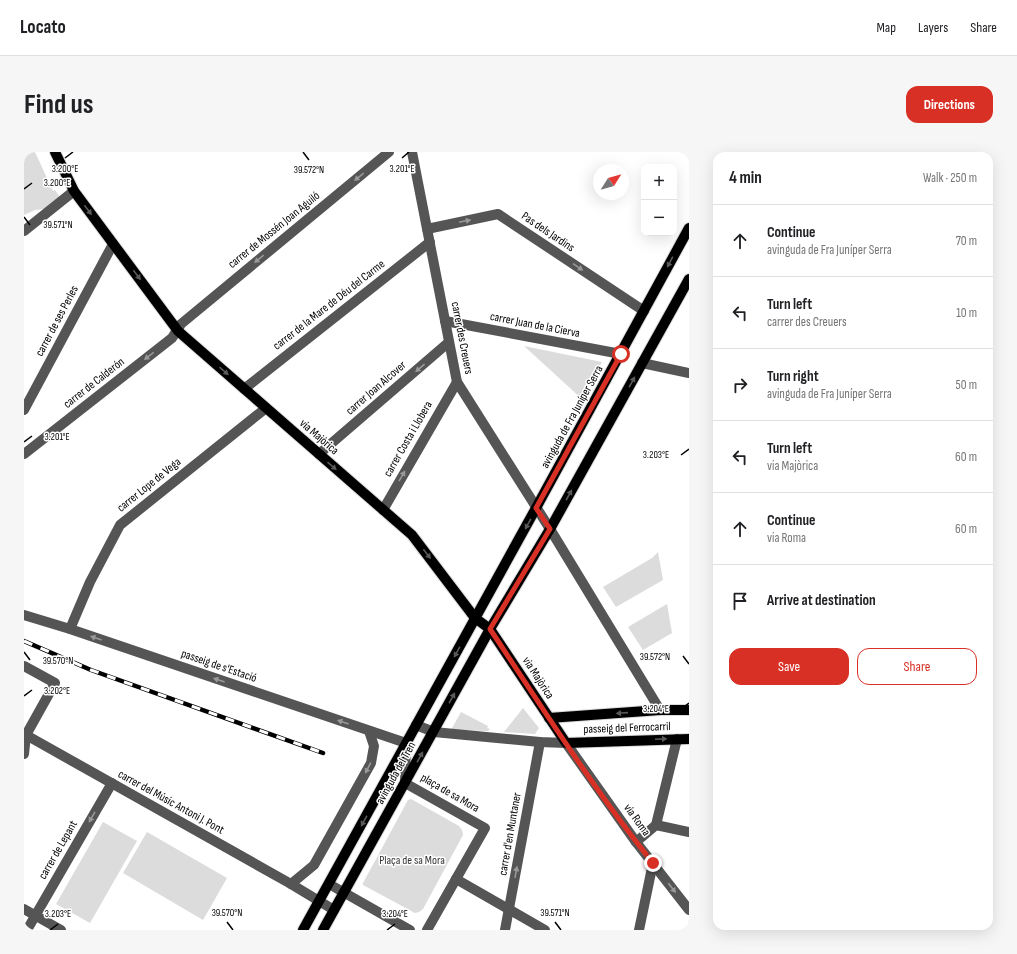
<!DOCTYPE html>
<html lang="en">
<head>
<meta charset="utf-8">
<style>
	body { margin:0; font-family:"Sofia Sans Condensed",sans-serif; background:#f6f6f6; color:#202124 }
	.controls { position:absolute; right:12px; top:12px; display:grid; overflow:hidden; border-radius:8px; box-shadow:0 4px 16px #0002 }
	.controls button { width:36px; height:36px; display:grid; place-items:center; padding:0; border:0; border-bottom:1px solid #e0e0e0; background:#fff; color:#202124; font:20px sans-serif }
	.compass { position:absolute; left:569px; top:12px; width:36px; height:36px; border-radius:50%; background:#fff; box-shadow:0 4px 16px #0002; rotate:53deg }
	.stop { position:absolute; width:12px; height:12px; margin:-9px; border:3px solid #d93025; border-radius:50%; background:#fff }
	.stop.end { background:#d93025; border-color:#fff; box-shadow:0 1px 4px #0008 }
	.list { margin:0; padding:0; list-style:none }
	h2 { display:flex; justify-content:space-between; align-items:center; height:52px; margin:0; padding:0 16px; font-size:17px }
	h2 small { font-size:13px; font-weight:400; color:#757577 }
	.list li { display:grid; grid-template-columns:26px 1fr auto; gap:12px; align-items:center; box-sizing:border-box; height:72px; padding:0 16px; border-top:1px solid #e0e0e0 }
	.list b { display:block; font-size:15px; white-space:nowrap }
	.list p { margin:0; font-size:13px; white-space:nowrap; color:#757577 }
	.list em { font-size:13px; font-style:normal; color:#757577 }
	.actions { display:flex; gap:8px; padding:12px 16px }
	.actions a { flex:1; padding:9px 0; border:1px solid #d93025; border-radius:12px; text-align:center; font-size:14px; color:#d93025 }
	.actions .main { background:#d93025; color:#fff }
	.icon { flex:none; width:22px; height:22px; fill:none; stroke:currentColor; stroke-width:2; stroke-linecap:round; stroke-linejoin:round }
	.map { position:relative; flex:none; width:665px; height:778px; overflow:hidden; border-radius:12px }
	header { display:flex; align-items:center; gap:24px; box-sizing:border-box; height:56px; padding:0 20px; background:#fff; border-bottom:1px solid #e0e0e0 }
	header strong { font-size:19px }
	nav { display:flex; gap:22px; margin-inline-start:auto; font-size:14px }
	.intro { display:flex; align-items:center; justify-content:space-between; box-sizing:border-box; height:96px; padding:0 24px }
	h1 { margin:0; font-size:28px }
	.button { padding:10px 18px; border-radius:12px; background:#d93025; color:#fff; font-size:14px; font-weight:700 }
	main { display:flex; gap:24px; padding:0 24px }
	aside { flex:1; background:#fff; border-radius:12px; box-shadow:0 4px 16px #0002 }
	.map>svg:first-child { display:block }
	.green { fill:#dcdcdc }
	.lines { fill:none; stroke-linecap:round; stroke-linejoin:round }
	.major-casing { stroke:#dbdbdb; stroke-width:12 }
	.minor { stroke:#555; stroke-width:10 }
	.major { stroke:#000; stroke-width:10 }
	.rail-casing { stroke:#000; stroke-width:4.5 }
	.rail { stroke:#fff; stroke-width:3; stroke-dasharray:9; stroke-linecap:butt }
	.oneway { fill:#999 }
	.oneway2 { fill:#595959 }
	.route { stroke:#d93025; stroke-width:5 }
	.ticks { fill:none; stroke:#000; stroke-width:1.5 }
	.labels { text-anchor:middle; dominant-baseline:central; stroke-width:3; stroke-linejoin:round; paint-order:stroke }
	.street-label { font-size:12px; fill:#000; stroke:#fff }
	.park-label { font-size:12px; fill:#333; stroke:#fff }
	.ticks-label { font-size:10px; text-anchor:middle; fill:#000; stroke:#fff; stroke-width:3; stroke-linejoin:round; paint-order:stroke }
</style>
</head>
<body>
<header>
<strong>Locato</strong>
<nav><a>Map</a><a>Layers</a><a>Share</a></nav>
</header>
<div class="intro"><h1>Find us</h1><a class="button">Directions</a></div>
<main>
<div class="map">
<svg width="665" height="778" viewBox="0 0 665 778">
	<rect width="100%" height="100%" fill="#fff"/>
	<g class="green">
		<path d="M 0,0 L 11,0 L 29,39 L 31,38 L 36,45 L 20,57 L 11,58 L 0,63 Z"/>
		<path d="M 500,194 L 578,210 L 558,247 Z"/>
		<path d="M 634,400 L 639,428 L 592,455 L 579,435 L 628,406 Z"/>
		<path d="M 643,452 L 648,481 L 619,498 L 604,475 Z"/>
		<path d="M 499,556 L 515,576 L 511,582 L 480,580 Z"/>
		<path d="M 437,560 L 464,574 L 463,576 L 466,577 L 464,579 L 427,578 Z"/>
		<path d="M 387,647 L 435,674 L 438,678 L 439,683 L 399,757 L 395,760 L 391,761 L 339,733 L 339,731 L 384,648 Z"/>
		<path d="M 79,670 L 113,689 L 66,771 L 32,752 Z"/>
		<path d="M 123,680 L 203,726 L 179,768 L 99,721 Z"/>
	</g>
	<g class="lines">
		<g class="major-casing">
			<g id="major">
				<path d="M 31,0 L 50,39 L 154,179 L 388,383 L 451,466 L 466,477 L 542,591 L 665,587"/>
				<path d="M 525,566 L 636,558 L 665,558"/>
				<path d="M 279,778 L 512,356 L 665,76"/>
				<path d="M 299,778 L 466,477 L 526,377 L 665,127"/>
			</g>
		</g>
		<g class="minor">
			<path d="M 388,0 L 433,230 L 526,377 L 636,558"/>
			<path d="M 403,77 L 474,62 L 620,159"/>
			<path d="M 0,79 L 50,39"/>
			<path d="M 421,169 L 597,202"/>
			<path d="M 618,211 L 665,221"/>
			<path d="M 220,237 L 406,90"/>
			<path d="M 0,258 L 89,92"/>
			<path d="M 0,302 L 148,186 L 157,172 L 365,0"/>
			<path d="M 295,302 L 425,190"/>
			<path d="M 359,358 L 433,230"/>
			<path d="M 0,463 L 46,477 L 382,591 L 381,631 L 461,676 L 403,778"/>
			<path d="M 46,477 L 66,430 L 96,373 L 242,256"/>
			<path d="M 0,514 L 31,531 L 2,583 L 0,602"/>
			<path d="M 392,573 L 410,580 L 516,590 L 542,591 L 612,690 L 665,758"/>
			<path d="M 2,583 L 267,732 L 310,758"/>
			<path d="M 632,673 L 665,680"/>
			<path d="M 612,690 L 632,673 L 653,587"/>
			<path d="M 432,727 L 521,778"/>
			<path d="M 267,732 L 290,713 L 347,611 L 350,594 L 345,579"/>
			<path d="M 305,732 L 386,778"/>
			<path d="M 0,757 L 37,778"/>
			<path d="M 3,778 L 88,631"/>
			<path d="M 481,778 L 516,590"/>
			<path d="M 615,778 L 629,711"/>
		</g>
		<use href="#major" class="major"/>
		<g class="rail-casing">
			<path id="rail" d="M 0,489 L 67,518 L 299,601"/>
		</g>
		<use href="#rail" class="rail"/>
	</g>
	<defs><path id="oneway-solid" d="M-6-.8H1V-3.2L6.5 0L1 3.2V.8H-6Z"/></defs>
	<g class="oneway">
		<use href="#oneway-solid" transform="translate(335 25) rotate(141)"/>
		<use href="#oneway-solid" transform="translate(441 69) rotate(-12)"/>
		<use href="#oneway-solid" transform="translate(235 107) rotate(141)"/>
		<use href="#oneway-solid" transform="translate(554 115) rotate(34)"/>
		<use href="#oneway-solid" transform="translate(125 204) rotate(142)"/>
		<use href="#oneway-solid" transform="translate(396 216) rotate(139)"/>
		<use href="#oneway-solid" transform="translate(378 324) rotate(-60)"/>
		<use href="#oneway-solid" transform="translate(72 486) rotate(-161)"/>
		<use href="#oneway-solid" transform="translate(195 528) rotate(-161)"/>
		<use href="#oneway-solid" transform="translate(319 570) rotate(-161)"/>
		<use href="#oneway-solid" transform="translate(344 616) rotate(118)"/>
		<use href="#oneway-solid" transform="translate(68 665) rotate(120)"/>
		<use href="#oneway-solid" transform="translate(492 720) rotate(-80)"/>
		<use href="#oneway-solid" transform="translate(648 736) rotate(52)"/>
	</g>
	<g class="oneway2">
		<use href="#oneway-solid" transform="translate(64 58) rotate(53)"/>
		<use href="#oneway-solid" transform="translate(646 110) rotate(118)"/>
		<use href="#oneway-solid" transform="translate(113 123) rotate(53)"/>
		<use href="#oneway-solid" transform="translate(200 219) rotate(41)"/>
		<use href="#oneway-solid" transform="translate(608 230) rotate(-61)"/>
		<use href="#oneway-solid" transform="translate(308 314) rotate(41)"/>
		<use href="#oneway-solid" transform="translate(545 343) rotate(-61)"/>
		<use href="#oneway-solid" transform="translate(504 372) rotate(119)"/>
		<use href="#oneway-solid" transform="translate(403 402) rotate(52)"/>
		<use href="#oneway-solid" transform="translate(433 500) rotate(119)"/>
		<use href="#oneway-solid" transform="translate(428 546) rotate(-61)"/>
		<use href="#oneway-solid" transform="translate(598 561) rotate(176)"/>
		<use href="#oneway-solid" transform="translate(637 587) rotate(-2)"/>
		<use href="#oneway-solid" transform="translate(396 605) rotate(-61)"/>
		<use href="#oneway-solid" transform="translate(340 669) rotate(119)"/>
	</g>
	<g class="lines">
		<path class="route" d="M 597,202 L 512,356 L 526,377 L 466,477 C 518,555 570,638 629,711"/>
	</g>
	<path class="ticks" d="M 279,0 L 285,8M 41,6 L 49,0M 378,6 L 385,0M 0,37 L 8,31M 0,65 L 6,73M 0,290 L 8,284M 657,303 L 665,297M 0,500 L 6,508M 659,504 L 665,512M 0,544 L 8,538M 657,557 L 665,551M 203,770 L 209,778M 531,770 L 537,778M 26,778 L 34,772M 363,778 L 371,772"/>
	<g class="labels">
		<g class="street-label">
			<text transform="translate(250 78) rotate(-39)">carrer de Mossén Joan Aguiló</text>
			<text transform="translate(524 80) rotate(34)">Pas dels Jardins</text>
			<text transform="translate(305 153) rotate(-38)">carrer de la Mare de Déu del Carme</text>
			<text transform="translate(33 169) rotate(-62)">carrer de ses Perles</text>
			<text transform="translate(511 173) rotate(11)">carrer Juan de la Cierva</text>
			<text transform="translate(438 186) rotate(79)">carrer des Creuers</text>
			<text transform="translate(70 231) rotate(-38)">carrer de Calderón</text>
			<text transform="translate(352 236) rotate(-41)">carrer Joan Alcover</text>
			<text transform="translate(548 265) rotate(-61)">avinguda de Fra Juníper Serra</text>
			<text transform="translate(295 285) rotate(41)">via Majòrica</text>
			<text transform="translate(384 287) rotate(-60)">carrer Costa i Llobera</text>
			<text transform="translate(125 333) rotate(-39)">carrer Lope de Vega</text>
			<text transform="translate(195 514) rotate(19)">passeig de s'Estació</text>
			<text transform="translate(514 526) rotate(57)">via Majòrica</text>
			<text transform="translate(603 576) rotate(-2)">passeig del Ferrocarril</text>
			<text transform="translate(372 621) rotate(-61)">avinguda del Tren</text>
			<text transform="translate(426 641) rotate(30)">plaça de sa Mora</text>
			<text transform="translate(147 650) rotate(29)">carrer del Músic Antoni J. Pont</text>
			<text transform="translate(613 668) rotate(54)">via Roma</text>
			<text transform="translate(486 682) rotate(-80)">carrer d'en Muntaner</text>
			<text transform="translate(34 698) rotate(-60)">carrer de Lepant</text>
		</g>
		<g class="park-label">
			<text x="388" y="708">Plaça de sa Mora</text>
		</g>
	</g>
	<g class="ticks-label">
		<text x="41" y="20">3.200°E</text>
		<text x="378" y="20">3.201°E</text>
		<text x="285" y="21">39.572°N</text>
		<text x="33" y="34">3.200°E</text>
		<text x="34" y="76">39.571°N</text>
		<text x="33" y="288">3.201°E</text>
		<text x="632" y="306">3.203°E</text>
		<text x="631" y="508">39.572°N</text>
		<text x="34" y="512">39.570°N</text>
		<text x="33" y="542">3.202°E</text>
		<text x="632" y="560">3.204°E</text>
		<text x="203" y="764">39.570°N</text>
		<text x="531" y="764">39.571°N</text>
		<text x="34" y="765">3.203°E</text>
		<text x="371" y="765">3.204°E</text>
	</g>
</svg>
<div class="controls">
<button>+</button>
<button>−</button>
</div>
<svg class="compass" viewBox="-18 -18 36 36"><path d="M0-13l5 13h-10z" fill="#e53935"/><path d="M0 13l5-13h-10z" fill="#757577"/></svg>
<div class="stop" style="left:597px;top:202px"></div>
<div class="stop end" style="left:629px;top:711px"></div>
</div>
<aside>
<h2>4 min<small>Walk · 250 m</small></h2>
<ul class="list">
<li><svg class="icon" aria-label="ahead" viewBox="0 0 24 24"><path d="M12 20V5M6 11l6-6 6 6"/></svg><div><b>Continue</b><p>avinguda de Fra Juníper Serra</p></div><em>70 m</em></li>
<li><svg class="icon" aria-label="left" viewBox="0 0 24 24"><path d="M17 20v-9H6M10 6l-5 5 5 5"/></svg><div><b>Turn left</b><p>carrer des Creuers</p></div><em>10 m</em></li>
<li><svg class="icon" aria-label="right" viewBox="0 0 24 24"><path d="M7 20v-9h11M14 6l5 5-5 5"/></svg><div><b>Turn right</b><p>avinguda de Fra Juníper Serra</p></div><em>50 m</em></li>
<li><svg class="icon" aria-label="left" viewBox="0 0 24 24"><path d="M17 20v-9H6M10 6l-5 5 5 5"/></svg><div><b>Turn left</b><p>via Majòrica</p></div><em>60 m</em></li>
<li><svg class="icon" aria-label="ahead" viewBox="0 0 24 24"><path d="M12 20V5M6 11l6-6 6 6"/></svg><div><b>Continue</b><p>via Roma</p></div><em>60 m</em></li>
<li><svg class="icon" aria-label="arrive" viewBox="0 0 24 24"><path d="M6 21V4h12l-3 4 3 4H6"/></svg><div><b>Arrive at destination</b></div></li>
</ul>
<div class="actions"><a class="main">Save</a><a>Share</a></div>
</aside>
</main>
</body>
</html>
